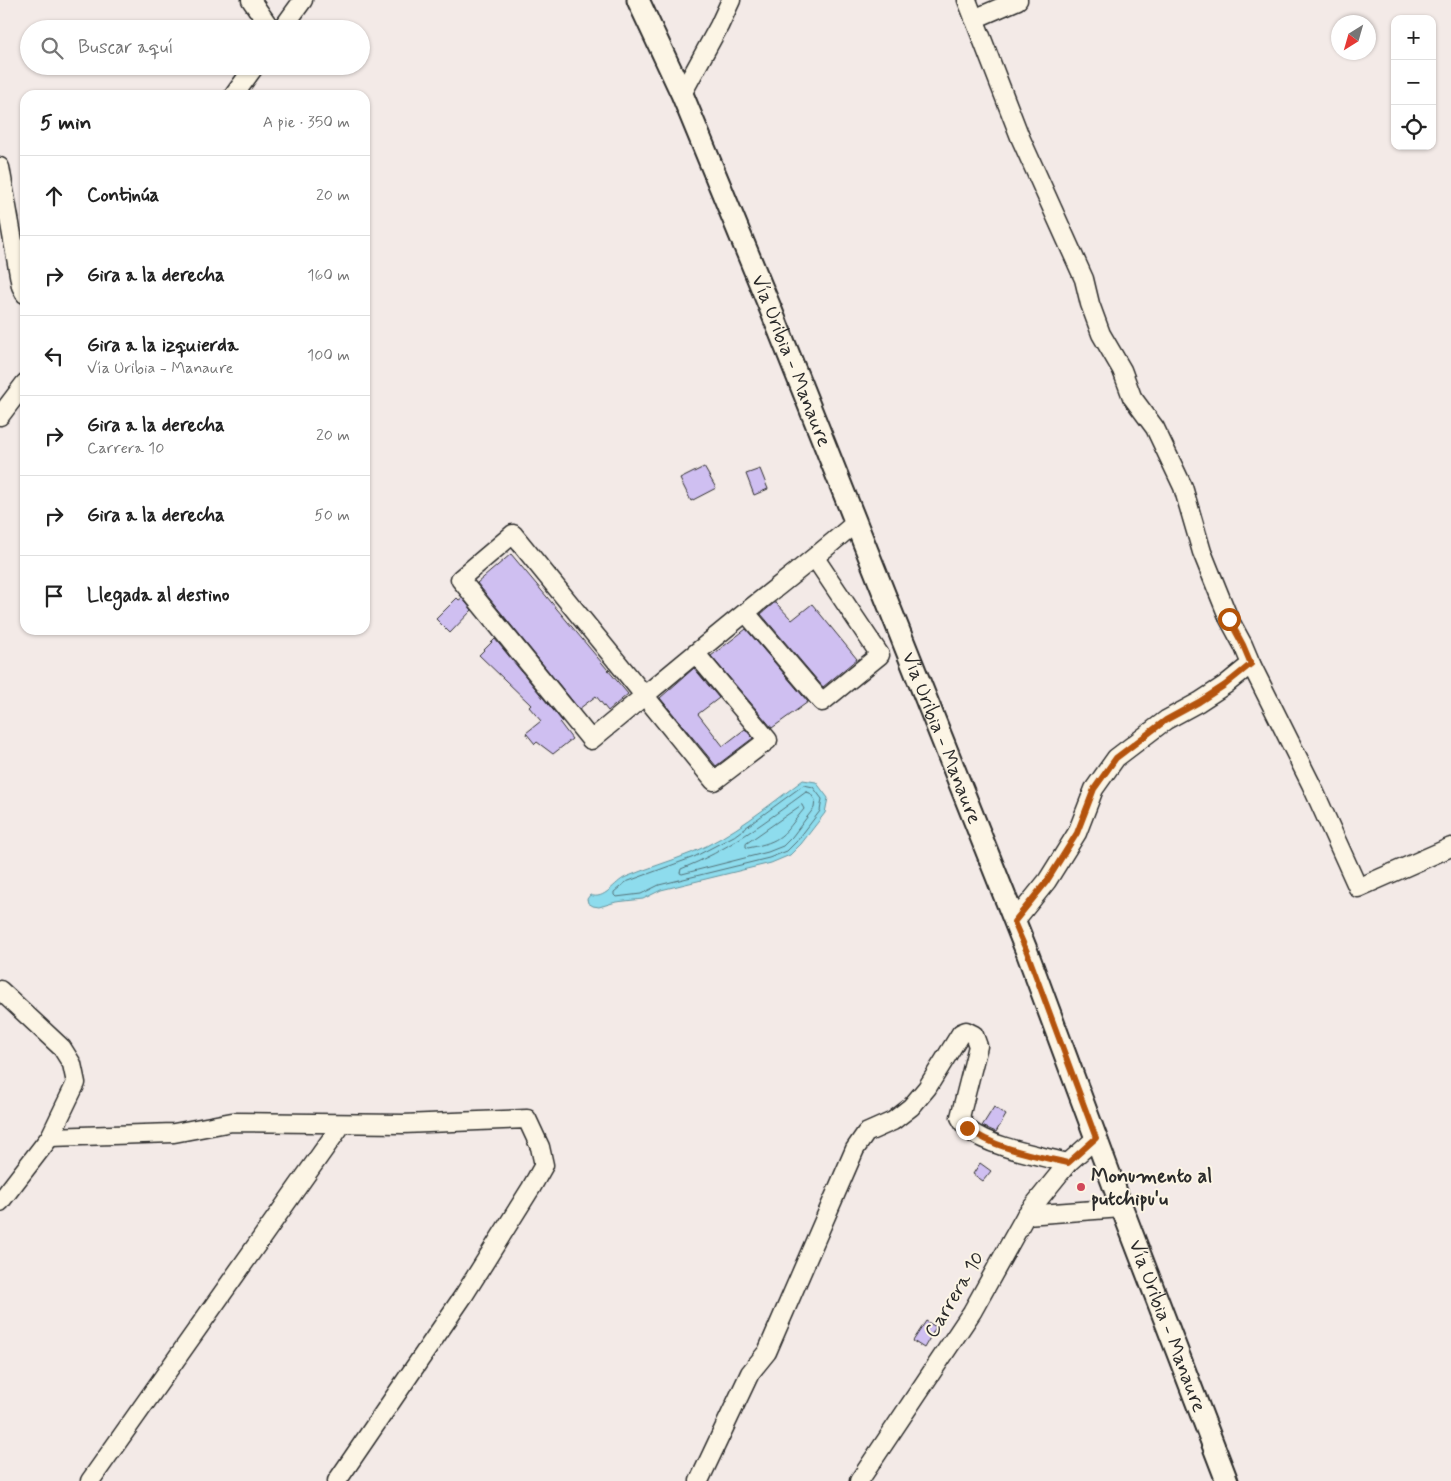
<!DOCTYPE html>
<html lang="es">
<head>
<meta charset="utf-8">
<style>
	body { margin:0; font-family:Mynerve,sans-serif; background:#f2f2f2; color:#222 }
	.controls { position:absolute; right:15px; top:15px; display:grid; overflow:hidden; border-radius:10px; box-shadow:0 1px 4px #0004 }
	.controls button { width:45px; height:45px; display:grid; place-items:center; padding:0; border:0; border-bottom:1px solid #e0e0e0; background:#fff; color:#222; font:25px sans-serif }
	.compass { position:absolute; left:1331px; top:15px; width:45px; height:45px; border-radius:50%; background:#fff; box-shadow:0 1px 4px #0004; rotate:217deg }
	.stop { position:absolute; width:15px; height:15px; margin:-11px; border:4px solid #b45309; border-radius:50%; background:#fff }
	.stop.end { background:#b45309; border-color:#fff; box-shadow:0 1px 5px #0008 }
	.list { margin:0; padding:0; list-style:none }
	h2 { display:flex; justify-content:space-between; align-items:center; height:65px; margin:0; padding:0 20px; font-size:21px }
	h2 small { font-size:16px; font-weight:400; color:#767676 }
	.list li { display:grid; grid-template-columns:32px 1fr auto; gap:15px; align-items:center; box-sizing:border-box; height:80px; padding:0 20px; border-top:1px solid #e0e0e0 }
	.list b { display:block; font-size:19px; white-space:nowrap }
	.list p { margin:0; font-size:16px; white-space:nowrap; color:#767676 }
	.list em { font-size:16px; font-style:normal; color:#767676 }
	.icon { flex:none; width:28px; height:28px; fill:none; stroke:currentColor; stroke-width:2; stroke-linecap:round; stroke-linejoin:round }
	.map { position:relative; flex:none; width:1451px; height:1481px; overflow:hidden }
	.search { position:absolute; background:#fff; box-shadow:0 1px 4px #0004; left:20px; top:20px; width:350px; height:55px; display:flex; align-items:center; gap:12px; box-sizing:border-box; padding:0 18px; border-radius:28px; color:#767676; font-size:19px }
	.panel { position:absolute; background:#fff; box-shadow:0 1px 4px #0004; left:20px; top:90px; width:350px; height:545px; border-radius:15px }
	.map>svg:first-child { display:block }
	.water { fill:#8edced; stroke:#66959f }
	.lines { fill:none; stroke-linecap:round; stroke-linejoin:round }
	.shore { stroke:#537279; stroke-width:1 }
	.building { fill:#cfbff1; stroke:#2b2b2b }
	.minor-casing { stroke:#2b2b2b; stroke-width:21 }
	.major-casing { stroke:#2b2b2b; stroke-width:25 }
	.minor { stroke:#fcf5e5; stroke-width:18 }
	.major { stroke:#fcf5e5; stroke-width:21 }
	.route { stroke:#b45309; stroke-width:6 }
	.poi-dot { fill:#d1495b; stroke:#fcf5e5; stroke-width:2 }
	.labels { text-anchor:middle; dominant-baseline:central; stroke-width:4; stroke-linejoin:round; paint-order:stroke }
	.street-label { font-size:20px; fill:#2b2b2b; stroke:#fcf5e5 }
	.poi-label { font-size:20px; font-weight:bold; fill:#2b2b2b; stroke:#fcf5e5; text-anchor:start }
</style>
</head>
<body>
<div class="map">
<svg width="1451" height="1481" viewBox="0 0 1451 1481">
	<rect width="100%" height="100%" fill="#f3eae7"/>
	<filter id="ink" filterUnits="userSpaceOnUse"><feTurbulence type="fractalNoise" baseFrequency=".02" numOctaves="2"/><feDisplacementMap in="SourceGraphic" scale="10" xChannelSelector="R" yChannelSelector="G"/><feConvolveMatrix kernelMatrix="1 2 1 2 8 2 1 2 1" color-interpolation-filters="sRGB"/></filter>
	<g filter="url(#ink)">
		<path class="water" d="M 803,780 L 816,782 L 828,798 L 825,813 L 801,844 L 790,855 L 771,863 L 661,890 L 643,899 L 616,902 L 599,907 L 593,906 L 588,903 L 587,899 L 590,895 C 605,901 614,882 626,877 C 647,868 669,862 691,853 C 732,836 768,806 803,780 Z"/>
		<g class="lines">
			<g class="shore">
				<path d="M 804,785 L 813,787 L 822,799 L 820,811 L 797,841 L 787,851 L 769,858 L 659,885 L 641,894 L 616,897 L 614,895 L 614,892 L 626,882 L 694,857 L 734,836 Z"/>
				<path d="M 806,792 L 810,793 L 815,800 L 814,808 L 792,837 L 783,846 L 768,852 L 682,874 L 680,873 L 681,869 C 727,851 766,821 806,792 Z"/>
				<path d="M 802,805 L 804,809 C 782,836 783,841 748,848 L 746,847 L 746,844 Z"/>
			</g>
		</g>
		<g class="building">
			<path d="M 704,467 L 716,488 L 691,501 L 680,479 Z"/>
			<path d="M 760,469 L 768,489 L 754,495 L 746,474 Z"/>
			<path d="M 511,554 L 628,694 L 608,711 L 596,696 L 579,709 L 477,583 Z"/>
			<path d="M 457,598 L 459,600 L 462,598 L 472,610 L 450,633 L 436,619 Z"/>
			<path d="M 774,603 L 776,603 L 792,620 L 812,604 L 857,659 L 823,687 L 761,614 Z"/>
			<path d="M 746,629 L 808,702 L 772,728 L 711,656 Z"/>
			<path d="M 495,639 L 562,721 L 560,723 L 572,739 L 553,754 L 537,742 L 535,744 L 526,733 L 541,721 L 529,707 L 531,705 L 479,655 Z"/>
			<path d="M 694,668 L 719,698 L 698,714 L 723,746 L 745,729 L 753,738 L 716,766 L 660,698 Z"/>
			<path d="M 994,1107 L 1006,1115 L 996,1132 L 982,1126 Z"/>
			<path d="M 980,1163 L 991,1171 L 983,1181 L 973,1174 Z"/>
			<path d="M 926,1321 L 936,1327 L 924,1348 L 913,1341 Z"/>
		</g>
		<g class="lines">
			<g class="minor-casing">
				<g id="minor">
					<path d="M 251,0 L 271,29"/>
					<path d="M 967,0 L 1020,137 L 1084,279 L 1090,304 L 1101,334 L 1122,370 L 1132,397 L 1155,428 L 1183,487 L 1202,552 L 1229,619 L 1243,645 L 1251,664 L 1225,685 L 1199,702 L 1166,720 L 1116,758 L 1094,789 L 1077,833 L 1047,881 L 1014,922"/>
					<path d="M 974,19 L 1018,0"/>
					<path d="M 282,29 L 303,0"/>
					<path d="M 682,94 L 719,26 L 731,0"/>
					<path d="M 234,95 L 255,66"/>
					<path d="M 0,167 L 21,286 L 25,294"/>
					<path d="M 0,416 L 25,383"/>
					<path d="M 746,613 L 822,702 L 880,655 L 815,558"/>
					<path d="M 696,654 L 768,740 L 714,781 L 513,534 L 460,579 L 591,740 C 643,697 694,654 746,612 C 783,582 820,554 855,523"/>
					<path d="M 1251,664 L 1311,784 L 1358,888 L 1451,847"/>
					<path d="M 0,990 L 62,1048 L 72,1064 L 76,1083 L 50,1137 L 0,1202"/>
					<path d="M 50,1137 L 174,1133 L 232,1122 L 403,1124 L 527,1119 L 540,1147 L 544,1165 L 531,1188 L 464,1295 L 337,1481"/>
					<path d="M 1026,1215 L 1122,1208"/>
					<path d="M 90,1481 L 342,1124"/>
					<path d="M 699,1481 L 750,1373 L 767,1352 L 855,1149 L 866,1133 L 893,1121 L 911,1107 L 927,1088 L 961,1033 L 966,1031 L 974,1035 L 978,1046 L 960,1117 C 963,1122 965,1127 969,1130 C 989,1147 1042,1156 1068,1163"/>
					<path d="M 859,1481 L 972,1312 L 1026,1215 L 1068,1163 L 1096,1138"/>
				</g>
			</g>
			<g class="major-casing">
				<g id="major">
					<path id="s1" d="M 638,0 L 682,94 L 771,310 L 1027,952 L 1122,1208 L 1227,1481"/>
				</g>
			</g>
			<use href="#minor" class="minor"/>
			<use href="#major" class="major"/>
		</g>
	</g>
	<g class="lines" filter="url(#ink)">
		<path class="route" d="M 967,1128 C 995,1149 1034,1155 1068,1163 L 1096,1138 L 1027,952 L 1014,922 L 1047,881 L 1077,833 L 1094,789 L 1116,758 L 1166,720 L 1199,702 L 1225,685 L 1251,664 L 1243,645 L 1229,619"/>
	</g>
	<circle class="poi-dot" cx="1081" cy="1187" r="5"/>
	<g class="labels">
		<g class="street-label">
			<text stroke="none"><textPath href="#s1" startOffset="392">Vía Uribia - Manaure</textPath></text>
			<text stroke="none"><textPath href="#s1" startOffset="798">Vía Uribia - Manaure</textPath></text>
			<text transform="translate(955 1295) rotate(-59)">Carrera 10</text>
			<text stroke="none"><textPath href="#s1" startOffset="1428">Vía Uribia - Manaure</textPath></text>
		</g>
		<g class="poi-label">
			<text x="1091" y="1176">Monumento al<tspan x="1091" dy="23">putchipu'u</tspan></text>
		</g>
	</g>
</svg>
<div class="controls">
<button>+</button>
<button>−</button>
<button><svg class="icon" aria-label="locate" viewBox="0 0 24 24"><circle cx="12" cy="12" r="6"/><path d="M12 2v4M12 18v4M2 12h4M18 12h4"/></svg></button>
</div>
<svg class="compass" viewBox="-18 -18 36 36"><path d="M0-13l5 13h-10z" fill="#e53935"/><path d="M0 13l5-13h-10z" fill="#767676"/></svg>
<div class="stop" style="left:1229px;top:619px"></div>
<div class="stop end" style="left:967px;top:1128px"></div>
<div class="search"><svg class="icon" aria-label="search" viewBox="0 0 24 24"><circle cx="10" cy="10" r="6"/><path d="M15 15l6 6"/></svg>Buscar aquí</div>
<section class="panel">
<h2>5 min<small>A pie · 350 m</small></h2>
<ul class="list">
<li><svg class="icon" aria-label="ahead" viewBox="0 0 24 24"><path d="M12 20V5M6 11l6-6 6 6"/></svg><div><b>Continúa</b></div><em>20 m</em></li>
<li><svg class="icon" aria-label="right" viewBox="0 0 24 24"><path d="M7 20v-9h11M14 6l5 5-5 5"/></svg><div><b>Gira a la derecha</b></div><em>160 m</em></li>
<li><svg class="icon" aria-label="left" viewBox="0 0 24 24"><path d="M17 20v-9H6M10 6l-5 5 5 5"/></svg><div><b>Gira a la izquierda</b><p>Vía Uribia - Manaure</p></div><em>100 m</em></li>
<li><svg class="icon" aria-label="right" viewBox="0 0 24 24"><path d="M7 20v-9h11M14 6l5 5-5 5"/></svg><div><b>Gira a la derecha</b><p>Carrera 10</p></div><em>20 m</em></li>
<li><svg class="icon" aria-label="right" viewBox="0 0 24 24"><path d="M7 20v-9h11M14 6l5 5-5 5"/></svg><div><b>Gira a la derecha</b></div><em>50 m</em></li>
<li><svg class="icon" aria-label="arrive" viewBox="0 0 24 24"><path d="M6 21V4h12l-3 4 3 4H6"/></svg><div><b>Llegada al destino</b></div></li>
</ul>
</section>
</div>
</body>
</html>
